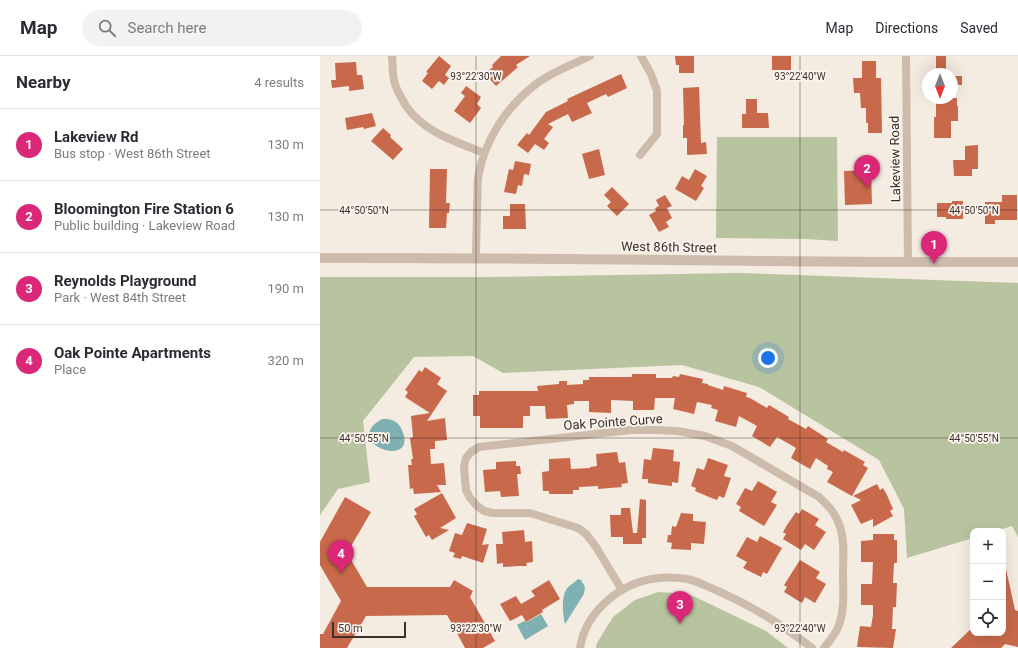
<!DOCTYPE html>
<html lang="en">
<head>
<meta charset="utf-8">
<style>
	body { margin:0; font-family:Roboto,sans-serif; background:#f2f2f3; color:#2b2b33 }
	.controls { position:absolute; right:12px; bottom:12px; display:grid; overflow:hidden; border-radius:8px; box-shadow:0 4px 16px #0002 }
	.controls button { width:36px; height:36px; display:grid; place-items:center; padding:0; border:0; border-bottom:1px solid #e1e1e2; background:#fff; color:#2b2b33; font:20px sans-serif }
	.compass { position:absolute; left:602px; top:12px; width:36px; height:36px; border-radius:50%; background:#fff; box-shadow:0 4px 16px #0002; rotate:180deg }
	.scale { position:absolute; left:12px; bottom:10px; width:74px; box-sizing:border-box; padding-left:4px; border:2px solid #3b302b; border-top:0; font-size:11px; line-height:14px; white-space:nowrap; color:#3b302b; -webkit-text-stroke:3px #fbf5ee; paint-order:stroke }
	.you { position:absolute; left:448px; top:302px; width:14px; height:14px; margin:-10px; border:3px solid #fff; border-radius:50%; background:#1a73e8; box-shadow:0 0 0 6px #1a73e833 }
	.badge { display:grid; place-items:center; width:26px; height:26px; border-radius:50%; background:#db2777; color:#fff; font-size:13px; font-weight:700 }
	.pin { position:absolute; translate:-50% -33px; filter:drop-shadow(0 1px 2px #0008) }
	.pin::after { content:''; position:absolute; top:21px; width:14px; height:12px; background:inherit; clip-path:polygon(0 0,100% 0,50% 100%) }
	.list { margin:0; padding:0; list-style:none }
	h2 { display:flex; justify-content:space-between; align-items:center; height:52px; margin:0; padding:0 16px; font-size:17px }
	h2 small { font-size:13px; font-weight:400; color:#7c7c81 }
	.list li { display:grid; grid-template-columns:26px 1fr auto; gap:12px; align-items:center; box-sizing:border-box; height:72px; padding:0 16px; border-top:1px solid #e1e1e2 }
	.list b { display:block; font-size:15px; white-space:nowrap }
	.list p { margin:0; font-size:13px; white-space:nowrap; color:#7c7c81 }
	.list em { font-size:13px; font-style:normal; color:#7c7c81 }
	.icon { flex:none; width:22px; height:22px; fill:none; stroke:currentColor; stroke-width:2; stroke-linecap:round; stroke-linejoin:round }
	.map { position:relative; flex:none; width:698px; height:592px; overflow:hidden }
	header { display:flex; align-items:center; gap:24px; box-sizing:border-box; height:56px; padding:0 20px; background:#fff; border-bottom:1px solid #e1e1e2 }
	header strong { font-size:19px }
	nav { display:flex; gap:22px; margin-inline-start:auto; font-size:14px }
	.search { width:280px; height:36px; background:#f2f2f3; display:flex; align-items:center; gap:10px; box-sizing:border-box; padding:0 14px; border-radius:22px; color:#7c7c81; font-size:15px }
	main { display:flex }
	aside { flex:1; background:#fff }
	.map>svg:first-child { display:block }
	.green { fill:#b8c4a0 }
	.water { fill:#7fb0b2 }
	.building { fill:#c8694b }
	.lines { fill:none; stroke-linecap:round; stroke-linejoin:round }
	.minor { stroke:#cdbbac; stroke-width:8 }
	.tertiary { stroke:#cdbbac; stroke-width:10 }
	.ticks { fill:none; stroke:#3b302b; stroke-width:1; stroke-opacity:0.45 }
	.labels { text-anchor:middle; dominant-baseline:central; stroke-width:3.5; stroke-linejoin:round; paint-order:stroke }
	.street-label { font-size:13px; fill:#3b302b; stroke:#fbf5ee }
	.ticks-label { font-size:10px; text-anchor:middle; fill:#3b302b; stroke:#fbf5ee; stroke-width:3.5; stroke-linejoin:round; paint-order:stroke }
</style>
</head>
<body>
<header>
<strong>Map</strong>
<div class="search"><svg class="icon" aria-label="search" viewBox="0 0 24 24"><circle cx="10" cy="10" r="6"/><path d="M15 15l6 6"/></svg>Search here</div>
<nav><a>Map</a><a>Directions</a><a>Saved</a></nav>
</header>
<main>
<aside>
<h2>Nearby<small>4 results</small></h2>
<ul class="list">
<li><span class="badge">1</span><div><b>Lakeview Rd</b><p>Bus stop · West 86th Street</p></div><em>130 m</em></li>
<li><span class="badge">2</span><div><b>Bloomington Fire Station 6</b><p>Public building · Lakeview Road</p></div><em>130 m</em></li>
<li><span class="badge">3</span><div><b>Reynolds Playground</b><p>Park · West 84th Street</p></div><em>190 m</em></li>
<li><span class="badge">4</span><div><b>Oak Pointe Apartments</b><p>Place</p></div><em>320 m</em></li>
</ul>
</aside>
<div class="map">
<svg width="698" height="592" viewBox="0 0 698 592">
	<rect width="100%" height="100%" fill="#f4ebe1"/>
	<g class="green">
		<path d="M 397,81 L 517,81 L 518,185 L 485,183 L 396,182 Z"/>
		<path d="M 420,217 L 698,227 L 698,481 L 692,470 L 676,475 L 653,475 L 653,482 L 587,502 L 584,453 L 559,404 L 439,331 L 362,309 L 183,317 L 153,300 L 94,301 L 43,365 L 50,426 L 18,433 L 0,459 L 0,221 L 170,221 Z"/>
		<path d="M 338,536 L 369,538 L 446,575 L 468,592 L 276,592 L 277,587 L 293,561 L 315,544 Z"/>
	</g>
	<g class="water">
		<path d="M 62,363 C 75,362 81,368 84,380 C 91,412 21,386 62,363 Z"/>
		<path d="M 258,523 L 261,524 L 265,531 L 264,538 L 245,568 C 243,560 241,542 246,534 C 248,530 254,527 258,523 Z"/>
		<path d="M 221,558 L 228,570 L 205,584 L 197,569 L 204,565 L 207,566 Z"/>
	</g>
	<g class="building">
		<path d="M 119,0 L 131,10 L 125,19 L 129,22 L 124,29 L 119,25 L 112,33 L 102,25 L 108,17 L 106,16 Z"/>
		<path d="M 181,0 L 210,0 L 196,9 L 198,11 L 176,30 L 165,18 L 173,11 L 172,9 Z"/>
		<path d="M 355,0 L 374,0 L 374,17 L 359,17 L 359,9 L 356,9 Z"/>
		<rect x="452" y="0" width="19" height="14"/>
		<rect x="616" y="0" width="10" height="18"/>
		<path d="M 542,5 L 556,5 L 556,22 L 561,22 L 562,77 L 548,77 L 548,67 L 546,67 L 546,52 L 541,52 L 540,37 L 534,37 L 533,22 L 542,22 Z"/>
		<path d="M 36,6 L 37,19 L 42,19 L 44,33 L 29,35 L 29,30 L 12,32 L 11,24 L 16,24 L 15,7 Z"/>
		<path d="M 301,18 L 307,32 L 288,41 L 286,38 L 267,47 L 272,57 L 252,66 L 248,58 L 228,68 L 233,71 L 224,83 L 229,87 L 224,94 L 215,88 L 208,97 L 197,89 L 207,77 L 209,79 L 226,56 L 248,45 L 247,43 Z"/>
		<rect x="632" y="20" width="10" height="9"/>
		<path d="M 146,30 L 161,41 L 157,48 L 161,52 L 150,67 L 134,55 L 145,40 L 141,37 Z"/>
		<path d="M 379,31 L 381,87 L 386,86 L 387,98 L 367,99 L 367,82 L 363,82 L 363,69 L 364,69 L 363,32 Z"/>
		<path d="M 616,42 L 637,42 L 637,50 L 638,50 L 638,65 L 631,65 L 631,82 L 614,82 L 614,61 L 616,61 Z"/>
		<path d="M 426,43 L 437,43 L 437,57 L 448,57 L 449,72 L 422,72 L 422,58 L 426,58 Z"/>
		<path d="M 52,57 L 56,70 L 44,73 L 43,71 L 27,74 L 25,62 Z"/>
		<path d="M 63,72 L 71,79 L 70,81 L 83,93 L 73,104 L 51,85 Z"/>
		<path d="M 658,89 L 658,113 L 652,113 L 652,120 L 634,120 L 633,104 L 645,104 L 645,90 Z"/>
		<path d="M 279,93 L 285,119 L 269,123 L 262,98 Z"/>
		<path d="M 195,105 L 211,108 L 209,119 L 204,118 L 202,130 L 198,129 L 196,138 L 184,136 L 189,113 L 193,114 Z"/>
		<path d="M 110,113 L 127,113 L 126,147 L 130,147 L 129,157 L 127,157 L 126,172 L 109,172 Z"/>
		<path d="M 375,113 L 387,120 L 381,130 L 384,132 L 376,145 L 355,133 L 362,120 L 369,124 Z"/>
		<path d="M 551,114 L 552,148 L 525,149 L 524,115 Z"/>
		<path d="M 292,131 L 309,148 L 297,160 L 287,150 L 291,146 L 284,139 Z"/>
		<path d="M 345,139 L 352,150 L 347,152 L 352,162 L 346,166 L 349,171 L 339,176 L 329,159 L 336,155 L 335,152 L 339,150 L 336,144 Z"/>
		<path d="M 682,139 L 697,139 L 697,164 L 675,164 L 675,168 L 665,168 L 665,146 L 682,146 Z"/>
		<path d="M 632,145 L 643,145 L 643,163 L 626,163 L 626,161 L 617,161 L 617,147 L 632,147 Z"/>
		<path d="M 190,148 L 205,148 L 206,173 L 183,173 L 183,160 L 190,160 Z"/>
		<path d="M 105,311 L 121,322 L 117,328 L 127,335 L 107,365 L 125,362 L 127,384 L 115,385 L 115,393 L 110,393 L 111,408 L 124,407 L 126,429 L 117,429 L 121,436 L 94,438 L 93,432 L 90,433 L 88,409 L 92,409 L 91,403 L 93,403 L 90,382 L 93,381 L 91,360 L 110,357 L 85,341 L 88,336 L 85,334 L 99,314 L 102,316 Z"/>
		<path d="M 312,318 L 336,318 L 336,322 L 352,322 L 353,320 L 359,321 L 360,318 L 383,323 L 382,327 L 388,328 L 388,329 L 403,334 L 404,330 L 427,337 L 426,341 L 430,342 L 447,352 L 449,349 L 469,361 L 468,363 L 486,373 L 488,370 L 508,383 L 506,386 L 523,396 L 524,394 L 545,406 L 543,409 L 548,412 L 532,440 L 507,426 L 513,416 L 507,413 L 508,410 L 496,402 L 490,413 L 471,402 L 476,392 L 457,381 L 450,391 L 432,380 L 437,370 L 419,360 L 416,371 L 395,365 L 398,354 L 391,352 L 392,349 L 377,346 L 374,358 L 353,353 L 355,342 L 335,342 L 334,354 L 313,354 L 313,345 L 291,344 L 291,357 L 269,356 L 269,345 L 254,345 L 254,348 L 247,349 L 248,362 L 226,363 L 225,350 L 210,350 L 210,360 L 203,360 L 203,372 L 160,372 L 160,360 L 153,360 L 153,339 L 159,339 L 159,335 L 218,335 L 217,330 L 239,328 L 239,325 L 247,325 L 247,329 L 263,328 L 263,324 L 269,324 L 269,321 L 312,321 Z"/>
		<path d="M 333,392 L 354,394 L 353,405 L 360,406 L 358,427 L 352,426 L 352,430 L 343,429 L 328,427 L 328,423 L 322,423 L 324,403 L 331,404 Z"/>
		<path d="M 297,396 L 299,407 L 305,406 L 308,427 L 301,428 L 302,431 L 278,433 L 278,430 L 259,431 L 259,434 L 253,434 L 253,438 L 229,438 L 229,435 L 223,435 L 222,416 L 229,415 L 229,403 L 250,402 L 251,413 L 270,412 L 270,411 L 277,410 L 276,398 Z"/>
		<path d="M 388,402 L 408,409 L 404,420 L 411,422 L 404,442 L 399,440 L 397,444 L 389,441 L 375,435 L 376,432 L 371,430 L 377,412 L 384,414 Z"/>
		<path d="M 196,405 L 196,410 L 200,410 L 201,418 L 197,418 L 199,440 L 181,441 L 180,435 L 165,436 L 163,414 L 176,413 L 176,406 Z"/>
		<path d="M 438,425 L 457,436 L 451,446 L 457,449 L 444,470 L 419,455 L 421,451 L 416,448 L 425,432 L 432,435 Z"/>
		<path d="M 557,428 L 560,434 L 563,432 L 567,439 L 573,453 L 570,455 L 573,460 L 553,471 L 553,463 L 541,468 L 531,449 L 541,444 L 533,440 Z"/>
		<path d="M 122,437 L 136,462 L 120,472 L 129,474 L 112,484 L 109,479 L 106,481 L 94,460 L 97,458 L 94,453 Z"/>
		<path d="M 25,441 L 51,456 L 27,497 L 47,531 L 130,531 L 134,524 L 153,535 L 150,541 L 175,585 L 163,592 L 145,592 L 127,559 L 46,560 L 27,592 L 0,592 L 0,578 L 3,578 L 21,545 L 0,509 L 0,486 Z"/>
		<path d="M 320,443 L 326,444 L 326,482 L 322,482 L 322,488 L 303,488 L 303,481 L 291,481 L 290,459 L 301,459 L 301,452 L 310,452 L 313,477 L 317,477 Z"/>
		<path d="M 482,453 L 499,463 L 495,469 L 506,476 L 494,494 L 485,488 L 481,494 L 463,483 L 466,478 L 463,476 L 467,469 L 476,456 L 479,458 Z"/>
		<path d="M 361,457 L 373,458 L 373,465 L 386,466 L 384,488 L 371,487 L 371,494 L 351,493 L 352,487 L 347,486 L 348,479 L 351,479 L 352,470 L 356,471 Z"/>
		<path d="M 147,467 L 167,473 L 162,489 L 169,488 L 163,507 L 142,500 L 141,503 L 133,501 L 135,497 L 129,495 L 135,477 L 142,479 Z"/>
		<path d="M 204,474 L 205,486 L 212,485 L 213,506 L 206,507 L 207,510 L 198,510 L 183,511 L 183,507 L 177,508 L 176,488 L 183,488 L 182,476 Z"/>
		<path d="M 553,478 L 574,478 L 574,484 L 577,484 L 577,507 L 574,507 L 573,527 L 577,527 L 576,551 L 573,551 L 572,573 L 576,573 L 573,592 L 537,591 L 540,570 L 551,571 L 553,559 L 553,549 L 541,549 L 541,528 L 552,528 L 553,506 L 541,506 L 541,485 L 553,484 Z"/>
		<path d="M 440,480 L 462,492 L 447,518 L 443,516 L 441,521 L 423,512 L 427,506 L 416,500 L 427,481 L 437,486 Z"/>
		<path d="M 480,504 L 500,516 L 496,522 L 506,528 L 495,547 L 485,541 L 482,547 L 464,536 L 467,531 L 464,529 Z"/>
		<path d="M 686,513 L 695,554 L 698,555 L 698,591 L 685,588 L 681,592 L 631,592 L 653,571 L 653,577 L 683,577 L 683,514 Z"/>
		<path d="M 229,524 L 240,543 L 222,554 L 223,556 L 206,566 L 202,559 L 190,565 L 180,548 L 196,540 L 201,548 L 215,540 L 211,535 Z"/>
	</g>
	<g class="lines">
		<g class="minor">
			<path d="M 72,0 C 73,9 72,19 75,28 C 77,35 82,43 86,50 C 105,77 135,85 164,97"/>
			<path d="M 586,0 L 588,207"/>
			<path d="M 320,99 L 337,78 L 337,35 L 331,18 L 321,0"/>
			<path d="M 156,202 C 156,184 157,167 157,150 C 158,141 157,131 158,122 C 164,85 186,51 216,28 C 232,16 252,9 270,0"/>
			<path d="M 302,534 L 276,491 L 266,478 L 258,472 L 210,457 L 173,457 L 164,455 L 156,449 L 150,442 L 146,434 L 144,411 L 146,402 L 151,396 L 159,391 L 311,374 L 336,374 L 357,375 L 385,380 L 412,390 L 499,441 C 509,450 516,458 520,471 C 525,485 523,502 523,517 C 523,534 525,552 519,569 C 516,578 509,585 504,592"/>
			<path d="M 260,592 C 261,587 262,582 264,577 C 270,561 283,547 297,537 C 318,523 342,519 367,523 C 378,525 388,531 398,535 C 432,550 463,569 492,592"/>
		</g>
		<path class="tertiary" d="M 0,202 C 233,201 465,207 698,206"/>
	</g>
	<path class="ticks" d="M 156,0 L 156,592M 480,0 L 480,592M 0,154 L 698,154M 0,382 L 698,382"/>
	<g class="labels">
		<g class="street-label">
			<text transform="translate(575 103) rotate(-91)">Lakeview Road</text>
			<text transform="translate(349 191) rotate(1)">West 86th Street</text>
			<text transform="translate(293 366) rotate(-4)">Oak Pointe Curve</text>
		</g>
	</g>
	<g class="ticks-label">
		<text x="156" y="24">93°22'30"W</text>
		<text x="480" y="24">93°22'40"W</text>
		<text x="654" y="158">44°50'50"N</text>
		<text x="44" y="158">44°50'50"N</text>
		<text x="654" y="386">44°50'55"N</text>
		<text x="44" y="386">44°50'55"N</text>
		<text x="156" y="576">93°22'30"W</text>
		<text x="480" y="576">93°22'40"W</text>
	</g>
</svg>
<div class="controls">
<button>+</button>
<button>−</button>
<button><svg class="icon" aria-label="locate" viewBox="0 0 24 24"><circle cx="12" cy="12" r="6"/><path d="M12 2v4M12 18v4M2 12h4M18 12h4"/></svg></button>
</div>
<svg class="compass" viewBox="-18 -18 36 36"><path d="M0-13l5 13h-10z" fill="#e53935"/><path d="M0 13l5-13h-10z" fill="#7c7c81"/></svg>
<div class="scale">50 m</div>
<div class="you"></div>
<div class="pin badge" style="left:614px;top:208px">1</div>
<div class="pin badge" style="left:547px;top:132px">2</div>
<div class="pin badge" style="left:360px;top:568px">3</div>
<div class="pin badge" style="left:21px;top:517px">4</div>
</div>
</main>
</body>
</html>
